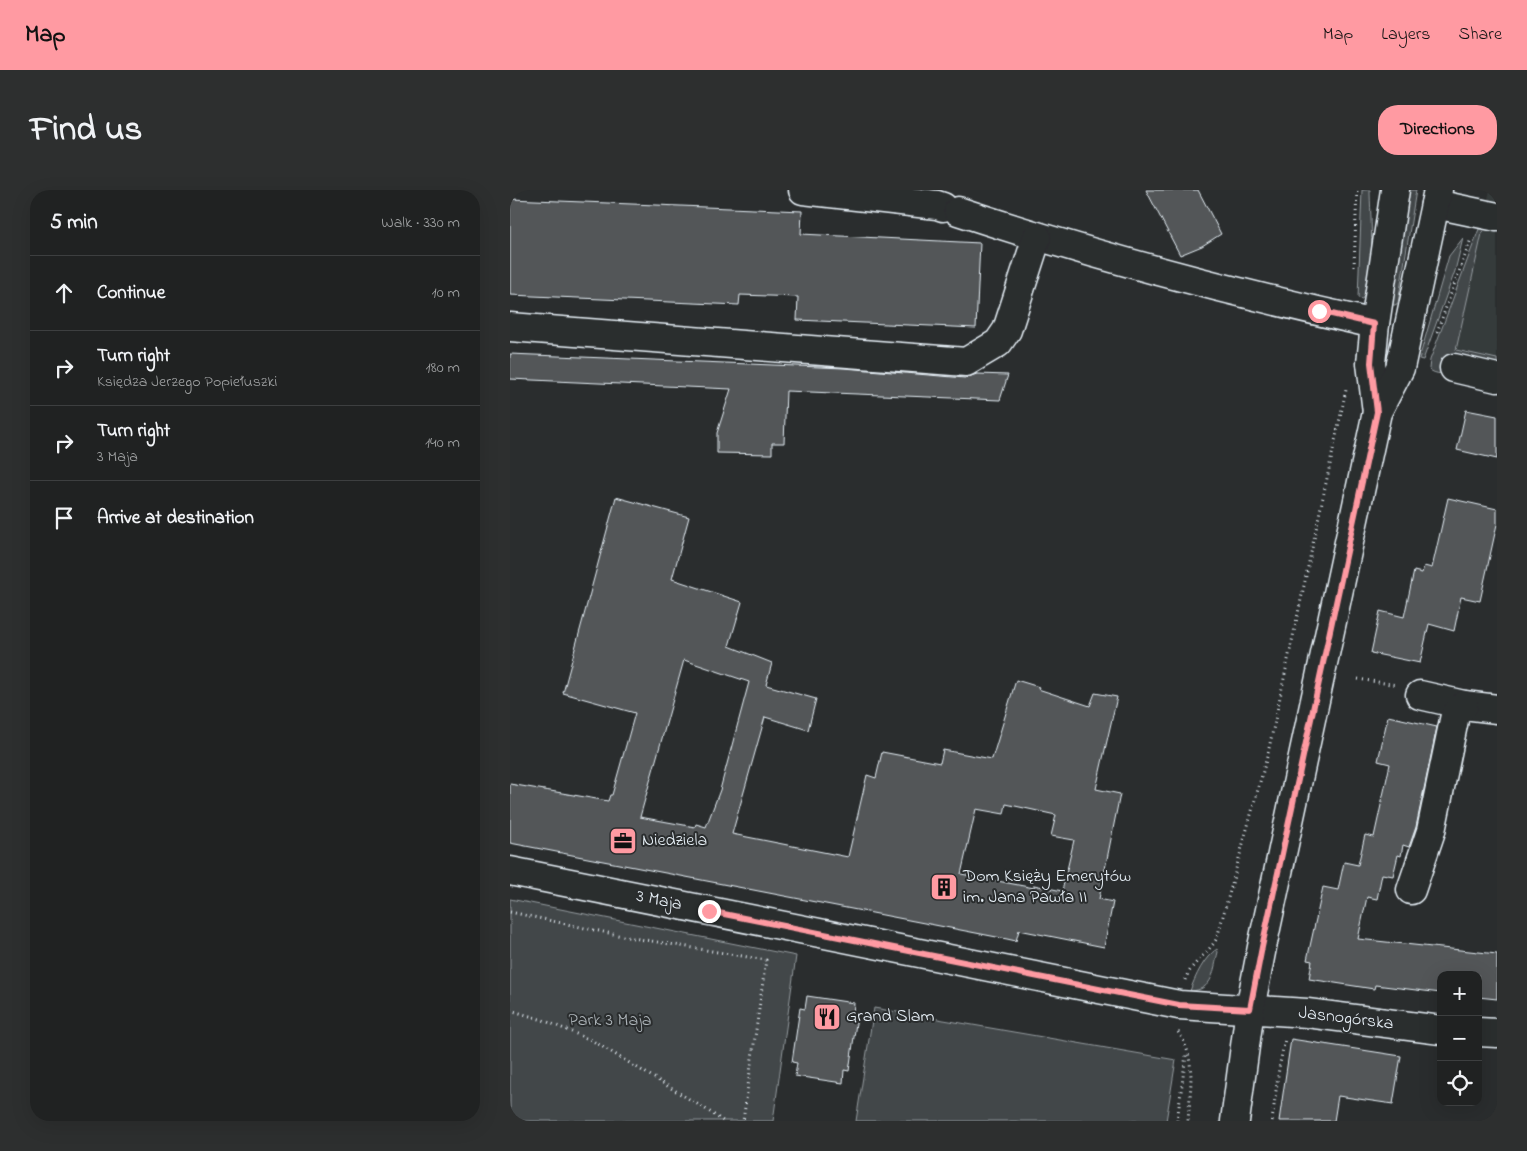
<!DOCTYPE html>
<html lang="en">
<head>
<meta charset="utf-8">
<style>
	body { margin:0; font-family:"Indie Flower",sans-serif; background:#2d2f2f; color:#f1f3f6 }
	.controls { position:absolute; right:15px; bottom:15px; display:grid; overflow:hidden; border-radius:10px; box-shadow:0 5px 20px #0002 }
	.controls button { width:45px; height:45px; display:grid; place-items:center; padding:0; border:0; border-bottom:1px solid #3d3f40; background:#202222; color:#f1f3f6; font:25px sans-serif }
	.stop { position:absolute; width:15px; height:15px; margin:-11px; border:4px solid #ff9aa2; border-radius:50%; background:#fff }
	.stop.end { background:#ff9aa2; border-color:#fff; box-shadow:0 1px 5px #0008 }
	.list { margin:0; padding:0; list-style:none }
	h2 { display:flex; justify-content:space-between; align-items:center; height:65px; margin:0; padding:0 20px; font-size:21px }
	h2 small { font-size:16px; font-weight:400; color:#a2a4a5 }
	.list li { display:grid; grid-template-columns:32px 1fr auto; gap:15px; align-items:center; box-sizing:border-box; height:75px; padding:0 20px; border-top:1px solid #3d3f40 }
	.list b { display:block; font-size:19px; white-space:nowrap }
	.list p { margin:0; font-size:16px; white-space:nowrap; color:#a2a4a5 }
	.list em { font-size:16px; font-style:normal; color:#a2a4a5 }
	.icon { flex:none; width:28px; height:28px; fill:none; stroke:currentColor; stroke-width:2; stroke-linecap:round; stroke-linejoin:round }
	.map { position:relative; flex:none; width:987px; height:931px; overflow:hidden; border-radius:20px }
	header { display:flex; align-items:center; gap:30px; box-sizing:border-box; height:70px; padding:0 25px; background:#ff9aa2; color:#111 }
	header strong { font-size:24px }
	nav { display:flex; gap:28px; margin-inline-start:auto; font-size:18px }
	.intro { display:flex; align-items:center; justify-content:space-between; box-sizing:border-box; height:120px; padding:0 30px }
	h1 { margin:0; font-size:35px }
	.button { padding:12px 22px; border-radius:20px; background:#ff9aa2; color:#111; font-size:18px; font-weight:700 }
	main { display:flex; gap:30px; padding:0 30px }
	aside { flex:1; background:#202222; border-radius:20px; box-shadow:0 5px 20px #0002 }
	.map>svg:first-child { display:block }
	.built { fill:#363a3b }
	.green { fill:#424648; stroke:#959ca0 }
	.building { fill:#535759; stroke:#e8f1f8; fill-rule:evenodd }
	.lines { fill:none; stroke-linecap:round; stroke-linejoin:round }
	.minor-casing { stroke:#e8f1f8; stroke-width:31 }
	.major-casing { stroke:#e8f1f8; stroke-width:31 }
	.path { stroke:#e8f1f8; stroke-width:3; stroke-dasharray:1 4; stroke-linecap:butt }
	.minor { stroke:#2a2d2e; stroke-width:28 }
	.major { stroke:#2a2d2e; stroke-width:28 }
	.route { stroke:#ff9aa2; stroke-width:6 }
	.labels { text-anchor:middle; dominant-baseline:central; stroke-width:4; stroke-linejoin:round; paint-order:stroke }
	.poi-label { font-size:18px; fill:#e8f1f8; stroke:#2a2d2e; text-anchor:start }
	.street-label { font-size:18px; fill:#e8f1f8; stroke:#2a2d2e }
	.park-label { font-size:18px; fill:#aeb5ba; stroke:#2a2d2e }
</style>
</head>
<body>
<header>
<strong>Map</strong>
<nav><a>Map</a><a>Layers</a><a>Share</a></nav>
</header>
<div class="intro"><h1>Find us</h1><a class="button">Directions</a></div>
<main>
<aside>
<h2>5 min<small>Walk · 330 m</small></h2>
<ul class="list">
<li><svg class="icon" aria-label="ahead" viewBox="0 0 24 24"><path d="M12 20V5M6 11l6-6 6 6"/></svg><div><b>Continue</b></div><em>10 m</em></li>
<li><svg class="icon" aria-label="right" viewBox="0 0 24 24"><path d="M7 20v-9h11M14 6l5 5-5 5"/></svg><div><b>Turn right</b><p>Księdza Jerzego Popiełuszki</p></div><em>180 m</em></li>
<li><svg class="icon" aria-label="right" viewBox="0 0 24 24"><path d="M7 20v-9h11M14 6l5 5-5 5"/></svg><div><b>Turn right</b><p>3 Maja</p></div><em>140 m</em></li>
<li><svg class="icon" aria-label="arrive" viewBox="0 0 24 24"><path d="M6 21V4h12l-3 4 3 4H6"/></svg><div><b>Arrive at destination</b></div></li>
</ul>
</aside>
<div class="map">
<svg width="987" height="931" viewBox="0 0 987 931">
	<rect width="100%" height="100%" fill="#2a2d2e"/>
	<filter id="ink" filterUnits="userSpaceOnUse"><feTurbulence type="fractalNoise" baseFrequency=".02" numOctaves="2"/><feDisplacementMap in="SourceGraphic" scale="10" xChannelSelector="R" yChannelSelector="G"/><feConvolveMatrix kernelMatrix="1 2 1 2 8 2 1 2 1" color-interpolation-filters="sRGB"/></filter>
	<g filter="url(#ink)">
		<path class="built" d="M 980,0 L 987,0 L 987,173 L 944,164 Z"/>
		<g class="green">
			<path d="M 852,0 L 860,0 C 860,24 867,91 852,109 L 848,108 Z"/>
			<path d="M 899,0 L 906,0 L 888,113 L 885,115 L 883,115 L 882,111 Z"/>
			<path d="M 969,39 L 973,39 L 946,160 L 987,169 L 987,175 C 972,178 929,191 919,179 L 920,170 Z"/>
			<path d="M 953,48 L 945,81 L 913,170 L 909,169 L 939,66 Z"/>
			<path d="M 0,709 L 286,766 L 263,931 L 0,931 Z"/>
			<path d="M 707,759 L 708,762 C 703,781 704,800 680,801 C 685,787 694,767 707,759 Z"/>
			<path d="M 364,818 L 666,870 L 656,931 L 346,931 Z"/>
		</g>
		<g class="building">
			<path d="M 636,0 L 688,0 L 711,44 L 692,56 L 670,65 Z"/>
			<path d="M 0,9 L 292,21 L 291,44 L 470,53 L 466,138 L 287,130 L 288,107 L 230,105 L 229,115 L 0,105 Z"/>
			<path d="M 0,164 L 334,178 L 455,188 L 467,184 L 498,185 L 490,210 L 276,201 L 274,253 L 262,253 L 262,264 L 207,263 L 207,243 L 221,199 L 0,189 Z"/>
			<path d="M 956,220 L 987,226 L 987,269 L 947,260 Z"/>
			<path d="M 106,307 L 179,327 L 162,389 L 232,412 L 219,456 L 262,473 L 256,495 L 306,509 L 298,540 L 255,527 L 222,644 L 338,667 L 357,585 L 366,588 L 372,562 L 430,573 L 433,560 L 482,569 L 506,490 L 529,497 L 528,499 L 580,516 L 585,503 L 607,507 L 586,599 L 610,604 L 589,709 L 603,712 L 594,757 L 509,740 L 506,751 L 497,749 L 0,653 L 0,594 L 98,611 L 100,605 L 102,605 L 125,523 L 53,503 ZM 174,470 L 239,492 L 210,600 L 196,637 L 186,634 L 185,637 L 130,627 ZM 496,614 L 546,625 L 541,646 L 564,650 L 552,701 L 524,695 L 524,698 L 451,684 L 466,619 L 494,624 Z"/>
			<path d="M 938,308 L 987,319 L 987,334 L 970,411 L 951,407 L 944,441 L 919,434 L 910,473 L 861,463 L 870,421 L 894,427 L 904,381 L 912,383 L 914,376 L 922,378 Z"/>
			<path d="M 878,526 L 927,537 L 906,637 L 899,657 L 893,655 L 891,666 L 888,665 L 883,686 L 872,684 L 867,709 L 857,707 L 848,749 L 987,764 L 987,809 L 968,807 L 968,785 L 931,785 L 931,803 L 865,795 L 864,799 L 799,789 L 802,771 L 797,770 L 813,697 L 828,700 L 834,672 L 848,675 L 855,645 L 864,647 L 880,574 L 868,571 Z"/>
			<path d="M 297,806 L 344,813 L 343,825 L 347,826 L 344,847 L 339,881 L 334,880 L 333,893 L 285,886 L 287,873 L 282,872 L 290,818 L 295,819 Z"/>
			<path d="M 781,849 L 891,866 L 883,914 L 828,906 L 824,931 L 769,931 Z"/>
		</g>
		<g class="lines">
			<g class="minor-casing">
				<g id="minor">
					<path d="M 293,0 L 427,15 L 433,17"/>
					<path d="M 925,14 L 987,27"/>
					<path d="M 448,21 C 585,66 724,103 865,134"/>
					<path d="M 0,137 L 456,172 L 488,153 L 497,140 L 527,47"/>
					<path d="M 944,178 L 987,188"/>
					<path d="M 910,505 L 954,515 L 987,519"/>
					<path d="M 0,681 L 669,815 L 797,823 L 931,840"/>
					<path d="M 901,700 L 921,641 L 945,525 L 954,515"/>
					<path d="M 968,842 L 987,843"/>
				</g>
			</g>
			<g class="major-casing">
				<g id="major">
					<path d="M 867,222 L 861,173 L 865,134 L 885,0"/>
					<path d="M 725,931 L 740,819 L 752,757 L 867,222 L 890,178 L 928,0"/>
				</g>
			</g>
			<g class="path">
				<path d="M 844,77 L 847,0"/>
				<path d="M 927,142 L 961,49"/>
				<path d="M 848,489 L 887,495"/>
				<path d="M 0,722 L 117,747 L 256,770 L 233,931"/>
				<path d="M 675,790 C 681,773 699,763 707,748 L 758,563 L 836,200"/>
				<path d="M 0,820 L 33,830 L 83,851 L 194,918 L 213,931"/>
				<path d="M 668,842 C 687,867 680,902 678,931"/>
				<path d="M 667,931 L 676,865"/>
				<path d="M 762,931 L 769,878 L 775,849"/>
			</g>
			<use href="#minor" class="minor"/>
			<use href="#major" class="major"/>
		</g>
	</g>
	<g class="lines" filter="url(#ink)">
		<path class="route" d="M 199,721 L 669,815 L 740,819 L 752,757 L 867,222 L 861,173 L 864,134 L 809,121"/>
	</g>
	<defs>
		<g id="office-square" transform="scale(1.4375)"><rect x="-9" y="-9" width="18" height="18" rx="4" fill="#ff9aa2" stroke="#2a2d2e"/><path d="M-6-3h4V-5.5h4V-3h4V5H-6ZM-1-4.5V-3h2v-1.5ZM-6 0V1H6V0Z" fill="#111"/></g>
		<g id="building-square" transform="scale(1.4375)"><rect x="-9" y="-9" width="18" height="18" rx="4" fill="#ff9aa2" stroke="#2a2d2e"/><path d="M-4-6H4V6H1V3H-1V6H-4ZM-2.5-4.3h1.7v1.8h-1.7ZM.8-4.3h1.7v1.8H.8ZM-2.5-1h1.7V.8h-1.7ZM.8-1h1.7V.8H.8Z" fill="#111"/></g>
		<g id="restaurant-square" transform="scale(1.4375)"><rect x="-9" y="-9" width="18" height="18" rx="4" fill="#ff9aa2" stroke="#2a2d2e"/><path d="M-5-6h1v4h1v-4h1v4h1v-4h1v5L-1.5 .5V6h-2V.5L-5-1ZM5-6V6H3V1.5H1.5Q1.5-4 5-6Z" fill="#111"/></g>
	</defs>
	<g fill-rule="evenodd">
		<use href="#office-square" x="113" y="651"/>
		<use href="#building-square" x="434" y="697"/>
		<use href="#restaurant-square" x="317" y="827"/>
	</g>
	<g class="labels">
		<g class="poi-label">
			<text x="132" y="651">Niedziela</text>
			<text x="453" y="687">Dom Księży Emerytów<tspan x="453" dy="21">im. Jana Pawła II</tspan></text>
			<text x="336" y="827">Grand Slam</text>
		</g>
		<g class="street-label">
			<text transform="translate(149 711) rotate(11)">3 Maja</text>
			<text transform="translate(836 829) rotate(7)">Jasnogórska</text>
		</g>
		<g class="park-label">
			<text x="100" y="831">Park 3 Maja</text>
		</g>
	</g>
</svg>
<div class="controls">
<button>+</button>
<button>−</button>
<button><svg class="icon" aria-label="locate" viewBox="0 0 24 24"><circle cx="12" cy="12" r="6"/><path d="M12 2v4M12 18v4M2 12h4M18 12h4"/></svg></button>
</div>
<div class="stop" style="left:809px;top:121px"></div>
<div class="stop end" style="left:199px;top:721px"></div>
</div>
</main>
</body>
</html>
